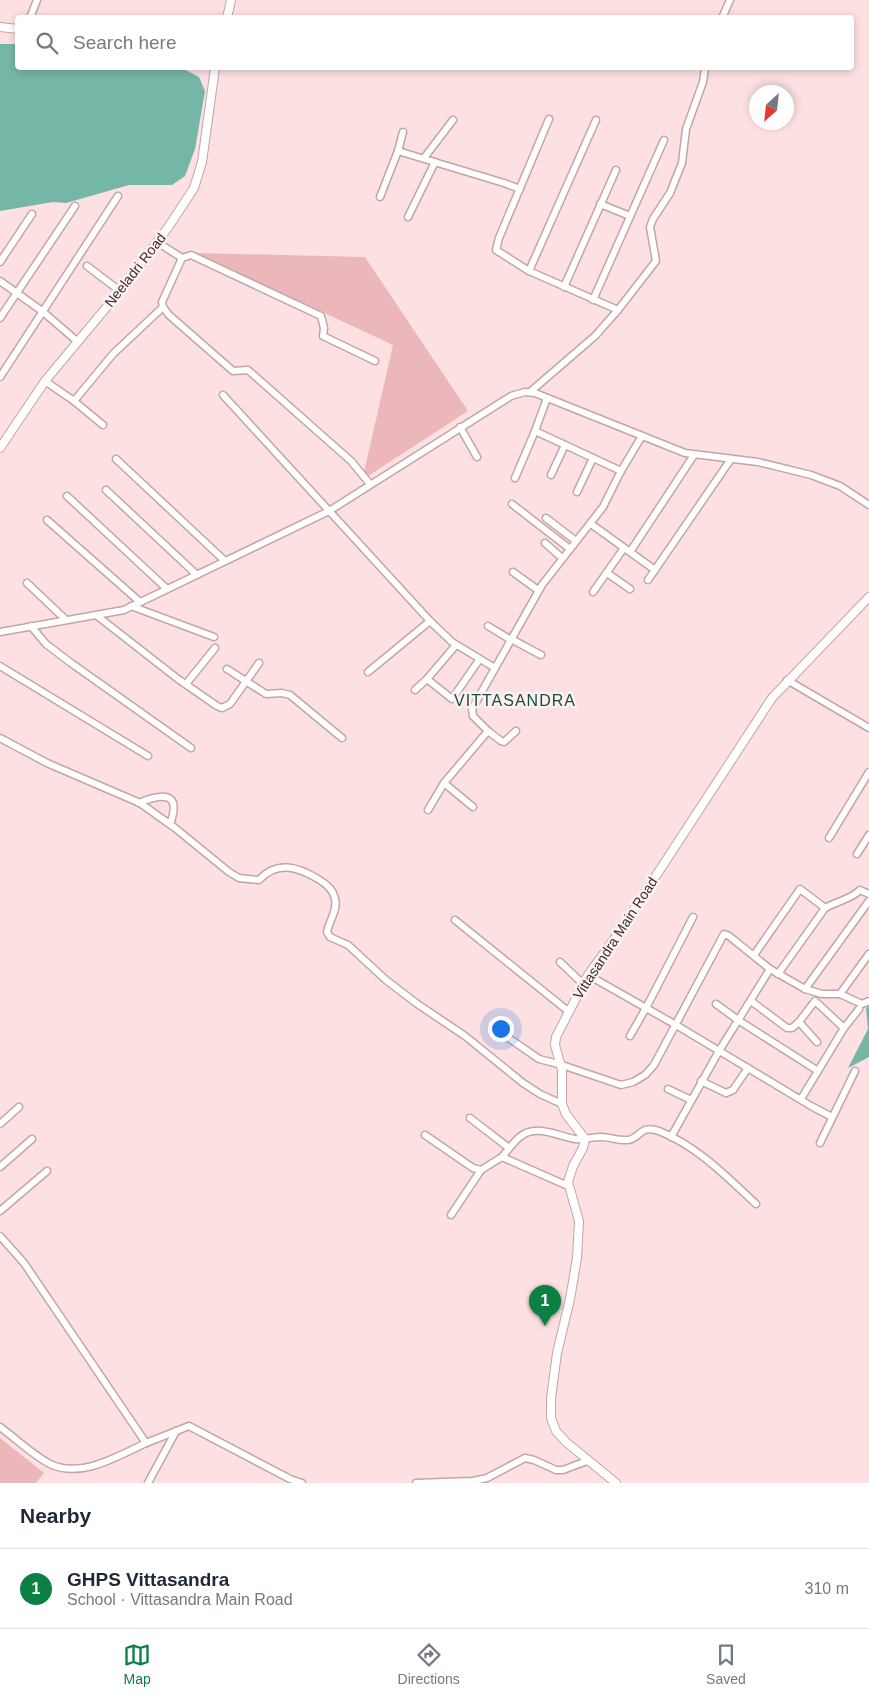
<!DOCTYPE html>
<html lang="en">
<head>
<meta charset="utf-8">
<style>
	body { margin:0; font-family:Arial,sans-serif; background:#f6f6f7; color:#1f2937 }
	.compass { position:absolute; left:749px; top:85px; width:45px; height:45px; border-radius:50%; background:#fff; box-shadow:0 2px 8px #0003; rotate:207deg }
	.you { position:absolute; left:500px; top:1028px; width:18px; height:18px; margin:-12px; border:4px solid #fff; border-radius:50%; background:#1a73e8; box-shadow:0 0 0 8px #1a73e833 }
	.badge { display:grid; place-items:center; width:32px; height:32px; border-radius:50%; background:#0b8043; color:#fff; font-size:16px; font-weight:700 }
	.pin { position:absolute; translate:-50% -41px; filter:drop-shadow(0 1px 2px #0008) }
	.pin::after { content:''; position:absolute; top:26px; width:18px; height:15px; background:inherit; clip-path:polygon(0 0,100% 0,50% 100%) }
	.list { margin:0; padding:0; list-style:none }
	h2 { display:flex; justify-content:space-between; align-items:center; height:65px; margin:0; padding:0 20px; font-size:21px }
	h2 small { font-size:16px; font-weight:400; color:#747a83 }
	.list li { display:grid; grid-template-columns:32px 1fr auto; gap:15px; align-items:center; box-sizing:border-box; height:80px; padding:0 20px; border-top:1px solid #e0e1e3 }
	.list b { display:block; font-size:19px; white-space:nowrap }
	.list p { margin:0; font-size:16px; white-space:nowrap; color:#747a83 }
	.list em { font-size:16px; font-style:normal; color:#747a83 }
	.icon { flex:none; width:28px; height:28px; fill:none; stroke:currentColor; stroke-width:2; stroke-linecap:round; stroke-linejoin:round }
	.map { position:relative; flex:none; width:869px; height:1483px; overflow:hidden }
	.search { position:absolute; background:#fff; box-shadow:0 2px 8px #0003; left:15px; right:15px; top:15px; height:55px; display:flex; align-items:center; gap:12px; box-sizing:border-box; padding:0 18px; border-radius:5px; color:#747a83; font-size:19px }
	.sheet { height:145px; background:#fff }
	nav { display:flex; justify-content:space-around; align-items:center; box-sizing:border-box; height:70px; border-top:1px solid #e0e1e3; background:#fff; font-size:14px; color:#747a83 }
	nav a { display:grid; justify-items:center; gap:2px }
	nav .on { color:#0b8043 }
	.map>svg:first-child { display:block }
	.green { fill:#ebb7bb }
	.water { fill:#75b7a6 }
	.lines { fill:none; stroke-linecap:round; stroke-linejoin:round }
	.minor-casing { stroke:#c5a4a7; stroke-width:9 }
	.tertiary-casing { stroke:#c5a4a7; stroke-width:10 }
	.minor { stroke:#fff; stroke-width:6 }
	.tertiary { stroke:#fff; stroke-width:8 }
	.labels { text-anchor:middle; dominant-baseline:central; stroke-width:5; stroke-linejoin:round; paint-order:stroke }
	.street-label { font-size:14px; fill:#382b2c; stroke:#fff1f2 }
	.quarter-label { font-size:16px; letter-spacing:1px; fill:#174d41; stroke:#fff1f2 }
</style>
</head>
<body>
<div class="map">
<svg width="869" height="1483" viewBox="0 0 869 1483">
	<rect width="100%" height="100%" fill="#fce0e2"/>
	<g class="green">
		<path d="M 196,253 L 365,257 L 468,411 L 368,476 L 364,472 L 393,345 Z"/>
		<path d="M 0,1438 L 44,1473 L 36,1483 L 0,1483 Z"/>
	</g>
	<g class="water">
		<path d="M 0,44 L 17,44 L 18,68 L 182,68 L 199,77 L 205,91 L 195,149 L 185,176 L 172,185 L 129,185 L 66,203 L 53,202 L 0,211 Z"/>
		<path d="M 869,1006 L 869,1057 L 848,1068 L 868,1029 L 866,1008 Z"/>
	</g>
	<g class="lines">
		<g class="minor-casing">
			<g id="minor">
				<path d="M 30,18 L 37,0"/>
				<path d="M 722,18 L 730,0"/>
				<path d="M 549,119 L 499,238 L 496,250 L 529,271 L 618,310"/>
				<path d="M 398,151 L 504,183 L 520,189"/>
				<path d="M 424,158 L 453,120"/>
				<path d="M 380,197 L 398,151 L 403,132"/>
				<path d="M 600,204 L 630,216"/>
				<path d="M 408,217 L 435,162"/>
				<path d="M 157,242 L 182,258"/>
				<path d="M 0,262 L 32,214"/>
				<path d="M 87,266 L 120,291"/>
				<path d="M 529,271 L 596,120"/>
				<path d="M 0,281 L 42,311 L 78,342"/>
				<path d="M 564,287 L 616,170"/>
				<path d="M 593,300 L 664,140"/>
				<path d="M 0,318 L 75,206"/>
				<path d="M 0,377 L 118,196"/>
				<path d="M 45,381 L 74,401 L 113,354 L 163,307"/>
				<path d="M 530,392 L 595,336 L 618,310 L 656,261 L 650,227 L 653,219 L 670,193 L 682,163 L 686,129 L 703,82 L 705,68"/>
				<path d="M 223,395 L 430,621 L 452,642 L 495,668"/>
				<path d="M 74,401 L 103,425"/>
				<path d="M 460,427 L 477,457"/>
				<path d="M 535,431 L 621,471"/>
				<path d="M 116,459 L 225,561"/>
				<path d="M 551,475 L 565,445"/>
				<path d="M 515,478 L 535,431 L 547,398"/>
				<path d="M 370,484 L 351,461 L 248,370 L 233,371 L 169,315 L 163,307 L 162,302 L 182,258 L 191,255 L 321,316 L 324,328 L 323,336 L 375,361"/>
				<path d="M 106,490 L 197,575"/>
				<path d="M 577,492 L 593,458"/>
				<path d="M 67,496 L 167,589"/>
				<path d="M 512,504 L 570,549"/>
				<path d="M 546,518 L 576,541"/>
				<path d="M 47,520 L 140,602"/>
				<path d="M 591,524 L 655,570"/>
				<path d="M 545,543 L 562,558"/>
				<path d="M 630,552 L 694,455"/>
				<path d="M 513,572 L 538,590"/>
				<path d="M 607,573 L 630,589"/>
				<path d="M 648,580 L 731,459"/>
				<path d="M 27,583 L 66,620"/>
				<path d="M 593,592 L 624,548"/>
				<path d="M 131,606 L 214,637"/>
				<path d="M 96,615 L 178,679 L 217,706 L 222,708 L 230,704 L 259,663"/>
				<path d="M 31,626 L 46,644 L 71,663 L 191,748"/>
				<path d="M 488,626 L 511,640"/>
				<path d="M 0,632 L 124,610 L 329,511 L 511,396 L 525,392 L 535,393 L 685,453 L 758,462 L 811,475 L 840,486 L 869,505"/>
				<path d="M 511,639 L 541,655"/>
				<path d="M 0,666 L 148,756"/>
				<path d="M 227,669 L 266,694 L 282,693 L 290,695 L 342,738"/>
				<path d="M 368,672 L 430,621"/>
				<path d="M 427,679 L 452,699 L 479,660"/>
				<path d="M 787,680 L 869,728"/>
				<path d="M 186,684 L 215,648"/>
				<path d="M 415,690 L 427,679 L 456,645"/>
				<path d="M 488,731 L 501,741 L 504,742 L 516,731"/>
				<path d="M 0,738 L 47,763 L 140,803 L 175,828 L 229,872 L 239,878 L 259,880 C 277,860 298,867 318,879 C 326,884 333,889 335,899 C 338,910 329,921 327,932 L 330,937 L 348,945 L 386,980 L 416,1003 L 465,1036 L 523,1083 L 540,1094 L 562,1104"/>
				<path d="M 444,783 L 473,807"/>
				<path d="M 139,803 C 163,793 182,792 170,824"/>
				<path d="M 428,810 L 444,783 L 488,731 L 473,716 L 472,709 L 542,585 L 603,507 L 621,471 L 642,436"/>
				<path d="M 829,838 L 869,772"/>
				<path d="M 857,854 L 869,835"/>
				<path d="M 455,920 L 568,1011"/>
				<path d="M 754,955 L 800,889 L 825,908"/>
				<path d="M 560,962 L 583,984"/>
				<path d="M 778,974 L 825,908 C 837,901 850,900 860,890 L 869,894"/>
				<path d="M 588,975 L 676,1025 L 811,1106 L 832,1117"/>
				<path d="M 805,989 L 869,901"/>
				<path d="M 840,994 L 869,954"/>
				<path d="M 751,1001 L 787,1028 L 792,1028 L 799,1022 L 815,1001 L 844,1028"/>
				<path d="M 716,1004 L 738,1020 L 818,1071"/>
				<path d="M 799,1022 L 817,1042"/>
				<path d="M 497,1030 L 539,1059 L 562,1065 L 621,1085 L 633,1082 L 645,1075 L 654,1065 L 724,934 L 729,936 L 770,969 L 805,989 L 822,994 L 840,994 L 862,1004 L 869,1001"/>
				<path d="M 630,1036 L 646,1008 L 693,917"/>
				<path d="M 701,1081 L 726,1093 L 733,1090 L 748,1068"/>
				<path d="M 668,1089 L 691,1100"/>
				<path d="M 801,1099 L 844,1028 L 859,1009"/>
				<path d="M 470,1118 L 509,1148"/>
				<path d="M 0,1124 L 19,1107"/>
				<path d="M 425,1135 L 473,1168 L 481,1170 L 502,1157 L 568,1186"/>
				<path d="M 671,1137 L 719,1051 L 770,969"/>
				<path d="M 820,1143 L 855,1071"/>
				<path d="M 502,1157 C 511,1147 519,1132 534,1131 C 547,1129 562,1137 575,1139 C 584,1140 592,1137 601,1137 C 610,1137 619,1141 628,1140 C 640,1139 640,1124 659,1131 C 697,1146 726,1176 756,1204"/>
				<path d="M 0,1167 L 32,1139"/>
				<path d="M 0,1211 L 47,1171"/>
				<path d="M 451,1215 L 481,1170"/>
				<path d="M 0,1236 L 24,1263 L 146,1443 L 189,1426 L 290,1479 L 302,1483"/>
				<path d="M 0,1427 C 15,1438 34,1456 50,1464 C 81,1479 118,1456 146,1443"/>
				<path d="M 148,1483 L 176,1431"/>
				<path d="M 416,1483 L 473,1481 L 487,1478 L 525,1458 L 534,1460 L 556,1470 L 563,1470 L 587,1461"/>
			</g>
		</g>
		<g class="tertiary-casing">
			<g id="tertiary">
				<path d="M 227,18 L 231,0"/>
				<path d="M 0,27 L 18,29"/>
				<path d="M 0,448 L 45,381 L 120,291 L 169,226 L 194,188 L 202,162 L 215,68"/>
				<path d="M 616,1483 L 566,1442 L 556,1431 L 551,1418 L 551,1398 L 557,1353 L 570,1299 L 577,1258 L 579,1221 L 568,1182 L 573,1166 L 583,1148 L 585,1139 L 566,1114 L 562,1104 L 562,1070 L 555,1045 L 556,1037 L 588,975 L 620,931 L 772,698 L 869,597"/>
			</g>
		</g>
		<use href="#minor" class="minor"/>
		<use href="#tertiary" class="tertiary"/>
	</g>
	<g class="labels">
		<g class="street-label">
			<text transform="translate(135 270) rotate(-52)">Neeladri Road</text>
			<text transform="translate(615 938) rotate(-57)">Vittasandra Main Road</text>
		</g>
		<g class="quarter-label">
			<text x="515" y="700">VITTASANDRA</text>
		</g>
	</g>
</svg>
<svg class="compass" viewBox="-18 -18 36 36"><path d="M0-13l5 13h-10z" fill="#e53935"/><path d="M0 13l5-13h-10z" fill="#747a83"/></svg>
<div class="you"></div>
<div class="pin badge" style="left:545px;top:1326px">1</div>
<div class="search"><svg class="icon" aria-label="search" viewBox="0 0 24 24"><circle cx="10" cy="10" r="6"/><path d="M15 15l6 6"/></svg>Search here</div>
</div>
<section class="sheet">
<h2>Nearby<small></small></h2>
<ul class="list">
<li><span class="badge">1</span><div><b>GHPS Vittasandra</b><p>School · Vittasandra Main Road</p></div><em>310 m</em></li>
</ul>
</section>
<nav>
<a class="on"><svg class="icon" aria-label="map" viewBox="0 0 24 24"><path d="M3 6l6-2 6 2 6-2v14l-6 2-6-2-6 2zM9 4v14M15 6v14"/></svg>Map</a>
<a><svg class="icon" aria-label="directions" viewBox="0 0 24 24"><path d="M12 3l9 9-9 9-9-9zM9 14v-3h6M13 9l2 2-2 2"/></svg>Directions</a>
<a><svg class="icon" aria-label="saved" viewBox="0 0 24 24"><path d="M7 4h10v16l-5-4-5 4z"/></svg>Saved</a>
</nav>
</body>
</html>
